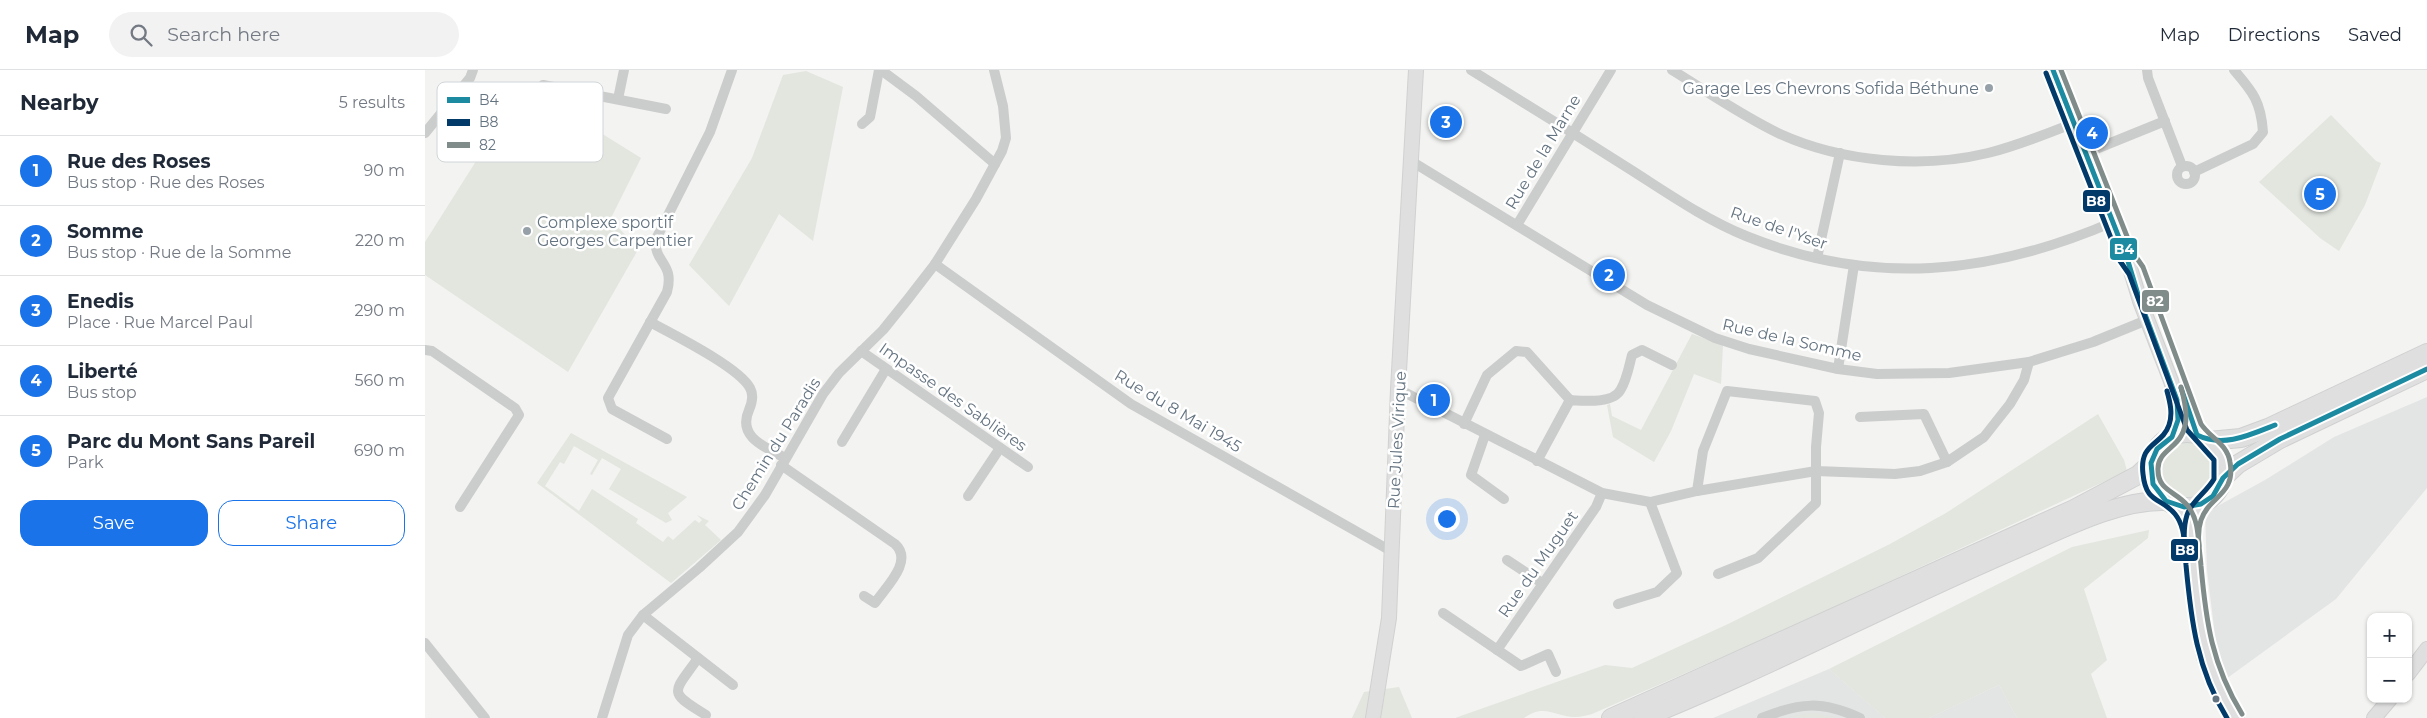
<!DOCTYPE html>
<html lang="en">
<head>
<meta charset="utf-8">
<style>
	body { margin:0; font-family:Montserrat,sans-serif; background:#f2f2f3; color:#1f2937 }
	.controls { position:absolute; right:15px; bottom:15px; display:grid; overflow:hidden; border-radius:10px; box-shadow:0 1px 4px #0004 }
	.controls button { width:45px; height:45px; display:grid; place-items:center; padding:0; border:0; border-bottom:1px solid #e0e1e3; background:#fff; color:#1f2937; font:25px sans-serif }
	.you { position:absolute; left:1021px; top:448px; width:18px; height:18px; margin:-12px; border:4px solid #fff; border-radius:50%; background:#1a73e8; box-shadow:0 0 0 8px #1a73e833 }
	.badge { display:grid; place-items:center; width:32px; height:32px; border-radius:50%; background:#1a73e8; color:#fff; font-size:16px; font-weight:700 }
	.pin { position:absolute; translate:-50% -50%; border:2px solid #fff; box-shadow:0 1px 5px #0006 }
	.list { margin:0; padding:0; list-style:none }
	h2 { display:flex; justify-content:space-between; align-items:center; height:65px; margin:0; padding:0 20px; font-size:21px }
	h2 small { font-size:16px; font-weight:400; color:#747a83 }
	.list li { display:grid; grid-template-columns:32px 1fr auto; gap:15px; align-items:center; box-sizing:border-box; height:70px; padding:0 20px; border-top:1px solid #e0e1e3 }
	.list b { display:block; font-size:19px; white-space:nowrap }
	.list p { margin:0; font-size:16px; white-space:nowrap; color:#747a83 }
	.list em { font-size:16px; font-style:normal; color:#747a83 }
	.actions { display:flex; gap:10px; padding:15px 20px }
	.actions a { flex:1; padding:11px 0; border:1px solid #1a73e8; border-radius:15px; text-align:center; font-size:18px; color:#1a73e8 }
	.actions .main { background:#1a73e8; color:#fff }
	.icon { flex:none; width:28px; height:28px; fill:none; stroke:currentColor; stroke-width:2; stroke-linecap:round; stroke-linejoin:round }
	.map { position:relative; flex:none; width:2002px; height:648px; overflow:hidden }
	header { display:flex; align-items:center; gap:30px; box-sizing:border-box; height:70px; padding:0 25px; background:#fff; border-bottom:1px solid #e0e1e3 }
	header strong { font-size:24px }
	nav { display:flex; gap:28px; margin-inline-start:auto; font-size:18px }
	.search { width:350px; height:45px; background:#f2f2f3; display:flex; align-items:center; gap:12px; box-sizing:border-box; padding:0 18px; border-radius:28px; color:#747a83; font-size:19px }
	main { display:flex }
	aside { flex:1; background:#fff }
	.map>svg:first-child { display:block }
	.built { fill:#e3e4e4 }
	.green { fill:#e2e6df }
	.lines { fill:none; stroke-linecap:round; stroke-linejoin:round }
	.secondary-casing { stroke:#d0d1d0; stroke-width:16 }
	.primary-casing { stroke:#cfcfcf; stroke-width:18 }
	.highway-casing { stroke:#cfd0d0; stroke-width:20 }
	.street { stroke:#cbcccc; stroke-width:10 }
	.secondary { stroke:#dfdfe0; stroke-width:14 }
	.primary { stroke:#dfdfe0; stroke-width:15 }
	.highway { stroke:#dfdfe0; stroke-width:18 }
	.bus-1-casing { stroke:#fff; stroke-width:9 }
	.bus-2-casing { stroke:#fff; stroke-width:9 }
	.bus-3-casing { stroke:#fff; stroke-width:9 }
	.bus-1 { stroke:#1c8aa1; stroke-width:5 }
	.bus-2 { stroke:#023a6a; stroke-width:5 }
	.bus-3 { stroke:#808c89; stroke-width:5 }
	.poi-dot { fill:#96a0a8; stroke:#fff; stroke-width:2 }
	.bus-dot { fill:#647380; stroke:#fff; stroke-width:2 }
	.labels { text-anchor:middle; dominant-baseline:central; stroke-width:5; stroke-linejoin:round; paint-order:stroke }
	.poi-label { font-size:16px; fill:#647380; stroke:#fff; text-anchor:end }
	.street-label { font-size:16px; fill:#647380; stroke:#fff }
	.key { fill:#fff; stroke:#d0d5d9; stroke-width:1 }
	.key-label { font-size:14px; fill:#647380 }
	.line-badge { stroke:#fff; stroke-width:2 }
	.badge-label { font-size:14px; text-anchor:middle; font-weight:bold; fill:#fff }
</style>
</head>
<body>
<header>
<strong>Map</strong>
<div class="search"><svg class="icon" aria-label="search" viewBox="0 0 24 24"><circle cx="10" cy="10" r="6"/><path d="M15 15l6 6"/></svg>Search here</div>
<nav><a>Map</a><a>Directions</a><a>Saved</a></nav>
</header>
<main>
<aside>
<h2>Nearby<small>5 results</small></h2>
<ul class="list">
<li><span class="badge">1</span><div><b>Rue des Roses</b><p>Bus stop · Rue des Roses</p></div><em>90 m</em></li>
<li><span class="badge">2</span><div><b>Somme</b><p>Bus stop · Rue de la Somme</p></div><em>220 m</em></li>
<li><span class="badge">3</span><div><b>Enedis</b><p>Place · Rue Marcel Paul</p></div><em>290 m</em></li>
<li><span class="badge">4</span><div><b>Liberté</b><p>Bus stop</p></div><em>560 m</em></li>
<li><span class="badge">5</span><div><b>Parc du Mont Sans Pareil</b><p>Park</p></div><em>690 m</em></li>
</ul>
<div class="actions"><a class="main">Save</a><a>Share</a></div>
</aside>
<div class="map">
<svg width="2002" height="648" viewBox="0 0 2002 648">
	<rect width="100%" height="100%" fill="#f3f3f1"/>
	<g class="built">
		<path d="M 2002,327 L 2002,418 L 1911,529 L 1801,609 L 1790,566 L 1782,500 L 1780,443 L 1840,410 L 1909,367 Z"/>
		<path d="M 1404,599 L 1460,648 L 1288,648 Z"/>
		<path d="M 1574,615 L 1592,648 L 1504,648 Z"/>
	</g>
	<g class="green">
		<path d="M 381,1 L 418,17 L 388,171 L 354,144 L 304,236 L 264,195 L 327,88 L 358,5 Z"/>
		<path d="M 99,15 L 216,88 L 185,150 L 214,178 L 143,302 L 0,205 L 0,172 Z"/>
		<path d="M 1906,45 L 1951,91 L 1956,93 L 1940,135 L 1914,181 L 1895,168 L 1834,112 Z"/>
		<path d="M 1267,264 L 1298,275 L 1296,314 L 1269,304 L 1246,361 L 1229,392 L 1188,367 L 1182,335 L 1185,334 L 1187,346 L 1216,360 Z"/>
		<path d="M 1673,344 L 1699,390 L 1702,401 L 1366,557 L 1167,644 C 1162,645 1156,647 1150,647 C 1130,647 1120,633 1099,648 L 1030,648 L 1180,595 L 1207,598 L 1303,554 L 1465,474 L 1521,443 Z"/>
		<path d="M 146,363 L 262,427 L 243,443 L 247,450 L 241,453 L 184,419 L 196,399 L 177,388 L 167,405 L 165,404 L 173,390 L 149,376 L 139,394 L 135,392 L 120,416 L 154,441 L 167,419 L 213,449 L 211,453 L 238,472 L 243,466 L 248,470 L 270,450 L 274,453 L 277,450 L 272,445 L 284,451 L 280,455 L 296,470 L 246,513 L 112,413 Z"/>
		<circle cx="1762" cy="399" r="28"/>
		<path d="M 1724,460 L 1723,468 L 1659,519 L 1682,590 L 1666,604 L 1682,648 L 1592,648 L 1574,615 L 1504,648 L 1460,648 L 1404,599 L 1647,477 Z"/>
		<path d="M 974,617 L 987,648 L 927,648 L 939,622 Z"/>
		<path d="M 1389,643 L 1411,648 L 1363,647 Z"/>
	</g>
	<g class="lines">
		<g class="secondary-casing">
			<g id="secondary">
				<path d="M 1628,0 L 1702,188 L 1715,231 L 1746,311 L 1754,341 L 1753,350 L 1747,367"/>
				<path d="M 1758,324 L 1772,365"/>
				<path d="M 1983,604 L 2002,579"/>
				<path d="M 948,648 L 964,548 L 973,319 L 991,0"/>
				<path d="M 1949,648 L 1965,629"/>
			</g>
		</g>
		<g class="primary-casing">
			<g id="primary">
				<path d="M 1776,434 L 1771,441 L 1766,458 L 1775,560 L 1780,587 L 1787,605 L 1811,648"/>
				<path d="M 1753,436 L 1766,458"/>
			</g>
		</g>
		<g class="highway-casing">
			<g id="highway">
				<circle cx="1762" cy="400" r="37"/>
				<path d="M 1784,371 L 1816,368 L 1843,358 L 2002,283"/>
				<path d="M 1798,408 L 1813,394 L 1855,369 L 2002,299"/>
				<path d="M 1186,648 L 1649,439 L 1713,405 L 1726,393"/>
				<path d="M 1218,648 C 1345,597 1465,533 1591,479 C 1635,460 1693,429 1741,431"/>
			</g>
		</g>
		<g class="street">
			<path d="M 456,0 L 491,26 L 570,94"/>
			<path d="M 1046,0 C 1098,32 1151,65 1203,98 C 1241,122 1279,149 1321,166 C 1447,217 1565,205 1688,152"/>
			<path d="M 1247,0 C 1283,22 1317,46 1355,64 C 1417,92 1497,99 1563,83 C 1592,76 1621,64 1649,53"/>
			<path d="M 1722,0 L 1723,8 L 1757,96"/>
			<path d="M 118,15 L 241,39"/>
			<path d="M 193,29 L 199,0"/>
			<path d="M 437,54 L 445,47 L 454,0"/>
			<path d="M 0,63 L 45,8 L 48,0"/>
			<path d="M 1661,83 L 1740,51"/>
			<path d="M 986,91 L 1222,235 L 1290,268 L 1324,279 L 1413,299 L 1452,304 L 1524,303 L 1604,292 L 1668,272 L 1722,250"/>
			<circle cx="1761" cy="105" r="9"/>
			<path d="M 1769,102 L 1828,74 L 1838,62 C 1836,32 1828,22 1809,0"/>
			<path d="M 1092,155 L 1186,0"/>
			<path d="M 1392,188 L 1415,83"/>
			<path d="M 510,194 L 706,334 L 966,481"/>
			<path d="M 225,252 C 247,264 314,297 325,318 C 329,325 327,333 324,340 C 312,367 340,377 360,388"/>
			<path d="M 0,280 L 7,281 L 90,338 L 94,345 L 35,437"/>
			<path d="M 436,281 L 603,397"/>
			<path d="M 1413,299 L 1429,195"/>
			<path d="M 973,319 L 1177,423 L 1225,432 L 1272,421 L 1391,401 L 1470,404 L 1495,401 L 1522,392 L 1559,367 L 1585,334 L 1599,310 L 1604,292"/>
			<path d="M 1435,347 L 1499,344 L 1522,392"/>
			<path d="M 1039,354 L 1062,305 L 1091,281 L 1102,282 L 1145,330"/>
			<path d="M 1060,365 L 1046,405 L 1079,429"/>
			<path d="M 242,369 L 187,339 L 183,328 L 242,222 C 250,192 228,193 231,169 L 285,62 L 307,0"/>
			<path d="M 417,372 L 461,299"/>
			<path d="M 1112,391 L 1145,330 C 1159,331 1189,334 1196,319 C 1202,309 1204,296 1207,285 L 1217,280 L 1247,295"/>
			<path d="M 356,395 L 470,474 C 489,491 461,517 450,533 L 439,526"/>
			<path d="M 1272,421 L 1278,381 L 1302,321 L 1390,331 L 1394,343 L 1391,377 L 1391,433 L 1333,488 L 1293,504"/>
			<path d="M 543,426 L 575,378"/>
			<path d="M 1082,490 L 1117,513"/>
			<path d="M 1193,534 L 1232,522 L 1252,503 L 1225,432"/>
			<path d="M 1018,543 L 1096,596 L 1123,584 L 1131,602"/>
			<path d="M 218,545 L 308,615"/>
			<path d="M 0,573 L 60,648"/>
			<path d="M 1072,580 L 1171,437 L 1177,423"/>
			<path d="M 273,588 C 249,623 241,621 281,645"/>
			<path d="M 177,648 L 203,565 L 218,545 L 274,498 L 313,462 L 340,425 L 398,324 L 414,303 L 458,260 L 483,229 L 510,194 L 551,129 L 577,81 L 581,68 L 578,36 L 569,0"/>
			<path d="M 1337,648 C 1376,632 1397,631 1435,648"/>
		</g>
		<use href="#secondary" class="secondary"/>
		<use href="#primary" class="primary"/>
		<use href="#highway" class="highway"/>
		<g class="bus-1-casing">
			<g id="bus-1">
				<path d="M 1628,0 L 1702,188 L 1715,231 L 1752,330 L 1753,350 L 1747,367 L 1732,379 L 1726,393 L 1728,414 L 1741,431 L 1759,437 L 1776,434 L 1788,426 L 1798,408 L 1813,394 L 1855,369 L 2002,299"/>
				<path d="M 1756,318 L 1772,365 C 1798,378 1825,365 1850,355"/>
			</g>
		</g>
		<g class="bus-2-casing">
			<g id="bus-2">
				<path d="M 1621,3 L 1695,191 L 1704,204 L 1762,360 L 1789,390 L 1789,409 C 1781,423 1767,430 1762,445 C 1757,461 1760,479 1761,495 C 1766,550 1772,600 1802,648"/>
				<path d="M 1742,321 C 1745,332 1748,344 1744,355 C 1737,376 1714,372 1718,404 C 1721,434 1736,427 1750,444 C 1758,454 1759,466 1760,478"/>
			</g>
		</g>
		<g class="bus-3-casing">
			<g id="bus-3">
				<path d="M 1636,0 L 1709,184 L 1718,197 L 1776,354 C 1785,368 1802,373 1805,392 C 1811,425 1784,426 1776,450 C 1771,465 1775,481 1776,496 C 1781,552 1787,595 1817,644"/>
				<path d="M 1756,317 C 1760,333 1765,351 1756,366 C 1749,379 1732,383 1733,400 C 1733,421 1751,421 1763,436 C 1772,448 1773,462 1774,476"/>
			</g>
		</g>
		<use href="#bus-1" class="bus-1"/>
		<use href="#bus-2" class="bus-2"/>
		<use href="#bus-3" class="bus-3"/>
	</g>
	<g class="poi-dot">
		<circle cx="1564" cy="18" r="5"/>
		<circle cx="102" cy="161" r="5"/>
	</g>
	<circle class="bus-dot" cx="1791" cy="629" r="4.5"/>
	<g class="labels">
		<g class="poi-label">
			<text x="1554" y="18">Garage Les Chevrons Sofida Béthune</text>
			<text x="112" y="152" text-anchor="start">Complexe sportif<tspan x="112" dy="18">Georges Carpentier</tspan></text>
		</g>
		<g class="street-label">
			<text transform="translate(1118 82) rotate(-59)">Rue de la Marne</text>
			<text transform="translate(1354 158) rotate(19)">Rue de l'Yser</text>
			<text transform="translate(1367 270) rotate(13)">Rue de la Somme</text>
			<text transform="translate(528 327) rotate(35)">Impasse des Sablières</text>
			<text transform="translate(753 341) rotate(31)">Rue du 8 Mai 1945</text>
			<text transform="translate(972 370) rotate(-87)">Rue Jules Virique</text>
			<text transform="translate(351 374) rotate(-58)">Chemin du Paradis</text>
			<text transform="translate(1113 494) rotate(-55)">Rue du Muguet</text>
		</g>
	</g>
	<rect x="12" y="12" width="166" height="80" rx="8" class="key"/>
	<rect x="22" y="27" width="23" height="6" fill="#1c8aa1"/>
	<rect x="22" y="49" width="23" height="7" fill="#023a6a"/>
	<rect x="22" y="72" width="23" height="6" fill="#808c89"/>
	<g class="key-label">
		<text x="54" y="35">B4</text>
		<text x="54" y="57">B8</text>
		<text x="54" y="80">82</text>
	</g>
	<g class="line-badge">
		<rect x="1657" y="119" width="29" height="24" rx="5" fill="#023a6a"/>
		<rect x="1684" y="167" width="29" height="24" rx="5" fill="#1c8aa1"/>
		<rect x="1716" y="219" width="29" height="24" rx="5" fill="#808c89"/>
		<rect x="1745" y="468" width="29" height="24" rx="5" fill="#023a6a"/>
	</g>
	<g class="badge-label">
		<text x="1671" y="136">B8</text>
		<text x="1699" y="184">B4</text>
		<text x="1730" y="236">82</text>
		<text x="1760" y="485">B8</text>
	</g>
</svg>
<div class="controls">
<button>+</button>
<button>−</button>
</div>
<div class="you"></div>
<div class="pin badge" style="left:1009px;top:330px">1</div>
<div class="pin badge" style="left:1184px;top:205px">2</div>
<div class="pin badge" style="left:1021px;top:52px">3</div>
<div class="pin badge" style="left:1667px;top:63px">4</div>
<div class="pin badge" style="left:1895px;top:124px">5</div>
</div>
</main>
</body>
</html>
